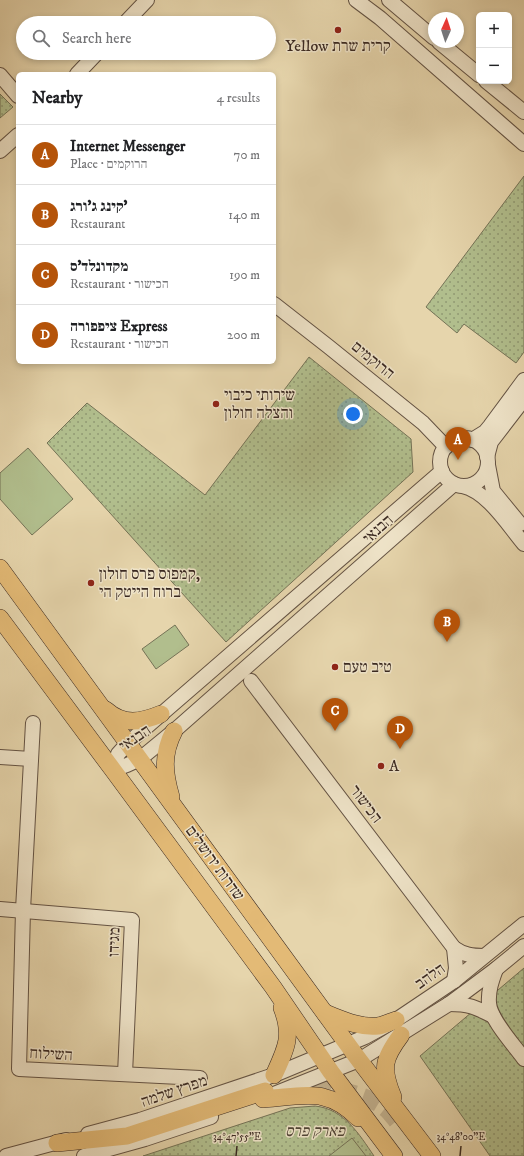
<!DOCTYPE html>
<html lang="en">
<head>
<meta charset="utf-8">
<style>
	body { margin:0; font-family:"IM FELL DW Pica","Frank Ruhl Libre",serif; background:#f6f6f6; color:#202124 }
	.controls { position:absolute; right:12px; top:12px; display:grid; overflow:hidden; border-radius:6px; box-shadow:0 2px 6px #0003 }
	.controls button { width:36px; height:36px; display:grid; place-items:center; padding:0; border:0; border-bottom:1px solid #e0e0e0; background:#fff; color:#202124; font:20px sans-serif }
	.compass { position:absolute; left:428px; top:12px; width:36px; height:36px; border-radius:50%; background:#fff; box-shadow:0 2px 6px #0003; rotate:3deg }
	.you { position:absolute; left:353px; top:414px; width:14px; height:14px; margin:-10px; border:3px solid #fff; border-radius:50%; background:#1a73e8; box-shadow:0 0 0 6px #1a73e833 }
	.badge { display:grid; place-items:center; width:26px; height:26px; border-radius:50%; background:#b45309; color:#fff; font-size:13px; font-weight:700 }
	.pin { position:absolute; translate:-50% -33px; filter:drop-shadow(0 1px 2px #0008) }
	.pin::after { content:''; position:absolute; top:21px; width:14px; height:12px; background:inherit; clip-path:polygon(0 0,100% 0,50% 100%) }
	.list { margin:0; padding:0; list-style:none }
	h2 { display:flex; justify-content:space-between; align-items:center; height:52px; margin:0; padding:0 16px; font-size:17px }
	h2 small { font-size:13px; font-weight:400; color:#757577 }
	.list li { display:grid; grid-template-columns:26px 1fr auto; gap:12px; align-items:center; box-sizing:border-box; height:60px; padding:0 16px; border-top:1px solid #e0e0e0 }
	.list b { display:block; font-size:15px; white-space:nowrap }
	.list p { margin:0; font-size:13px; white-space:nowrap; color:#757577 }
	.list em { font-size:13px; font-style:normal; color:#757577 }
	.icon { flex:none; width:22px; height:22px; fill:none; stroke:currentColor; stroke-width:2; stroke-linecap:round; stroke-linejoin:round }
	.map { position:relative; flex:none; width:524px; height:1156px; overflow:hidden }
	.search { position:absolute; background:#fff; box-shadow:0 2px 6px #0003; left:16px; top:16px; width:260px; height:44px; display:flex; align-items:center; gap:10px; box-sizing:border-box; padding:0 14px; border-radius:22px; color:#757577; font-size:15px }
	.panel { position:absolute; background:#fff; box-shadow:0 2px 6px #0003; left:16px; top:72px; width:260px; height:292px; border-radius:6px }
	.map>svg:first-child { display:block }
	.grass { fill:url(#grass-dots); stroke:#757357 }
	.pitch { fill:#b1be8d; stroke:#757357 }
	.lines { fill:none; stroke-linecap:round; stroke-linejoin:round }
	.major-tunnel { stroke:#c3b290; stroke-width:17; stroke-dasharray:17 8; stroke-linecap:butt }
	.minor-casing { stroke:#645344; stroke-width:16 }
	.major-casing { stroke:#392821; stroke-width:18 }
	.minor { stroke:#efe4c9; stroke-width:14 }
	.major { stroke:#e3ba76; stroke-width:17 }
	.ticks { fill:none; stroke:#392821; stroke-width:1.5 }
	.poi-dot { fill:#8f2418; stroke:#efe4c9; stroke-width:1.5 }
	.labels { text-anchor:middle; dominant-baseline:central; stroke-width:3; stroke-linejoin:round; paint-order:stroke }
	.poi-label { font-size:16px; fill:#392821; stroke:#efe4c9; text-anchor:start }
	.street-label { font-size:16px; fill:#392821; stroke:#efe4c9 }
	.park-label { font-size:16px; font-style:italic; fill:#514637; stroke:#efe4c9 }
	.ticks-label { font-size:10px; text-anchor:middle; fill:#392821; stroke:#efe4c9; stroke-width:3; stroke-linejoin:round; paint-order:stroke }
</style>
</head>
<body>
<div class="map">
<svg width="524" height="1156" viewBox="0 0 524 1156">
	<defs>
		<pattern id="grass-dots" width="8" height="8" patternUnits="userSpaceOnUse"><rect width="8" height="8" fill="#b1be8d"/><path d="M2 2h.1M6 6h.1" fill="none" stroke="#919a73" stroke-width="1.8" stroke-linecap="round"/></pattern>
	</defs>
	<rect width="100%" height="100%" fill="#e6d5ac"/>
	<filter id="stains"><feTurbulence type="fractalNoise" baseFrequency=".005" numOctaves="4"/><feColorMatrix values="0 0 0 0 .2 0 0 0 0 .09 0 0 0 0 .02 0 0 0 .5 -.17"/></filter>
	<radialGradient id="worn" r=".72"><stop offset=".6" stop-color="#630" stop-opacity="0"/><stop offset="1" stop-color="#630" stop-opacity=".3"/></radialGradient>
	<g class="grass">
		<path d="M 0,94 L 13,107 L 0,118 Z"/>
		<path d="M 524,176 L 524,352 L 516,363 L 464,324 L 457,333 L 426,307 Z"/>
		<path d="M 309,357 L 411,439 L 413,472 L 226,642 L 47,443 L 87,403 L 205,495 Z"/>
		<path d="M 524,968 L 524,1156 L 490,1156 L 420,1056 Z"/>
		<path d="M 315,1106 C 344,1109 359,1134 374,1156 L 143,1156 L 290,1108 Z"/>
	</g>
	<g class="pitch">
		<path d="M 28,448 L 73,499 L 32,535 L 0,499 L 0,473 Z"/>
		<path d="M 175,625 L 189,645 L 156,669 L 142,649 Z"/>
		<path d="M 352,1138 L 366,1156 L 329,1156 Z"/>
	</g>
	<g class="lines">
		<path class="major-tunnel" d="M 289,1088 C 319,1085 365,1090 388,1111 C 392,1115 396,1121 400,1125"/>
		<g class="minor-casing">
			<g id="minor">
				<path d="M 356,0 L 380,18 L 524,144"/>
				<path d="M 389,0 L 434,38"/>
				<path d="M 125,23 L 147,0"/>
				<path d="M 439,42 L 479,75"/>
				<path d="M 77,74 L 97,53"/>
				<path d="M 0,75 L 18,96"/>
				<path d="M 486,81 L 524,112"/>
				<path d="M 0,151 L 18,135"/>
				<path d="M 274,304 L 329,347 L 423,423 L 446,447"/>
				<circle cx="464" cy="462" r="24"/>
				<path d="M 472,440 L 485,432 L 490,426 L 524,380"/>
				<path d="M 487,457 L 491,442 L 524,399"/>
				<path d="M 488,465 L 493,491 L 520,524"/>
				<path d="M 462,486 C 487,491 508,525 524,544"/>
				<path d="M 251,681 L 454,948 C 464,955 472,956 484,956"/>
				<path d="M 33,723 L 23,910 L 19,1069 L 200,1078"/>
				<path d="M 0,757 L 31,759"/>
				<path d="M 113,770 L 118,754 L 128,743 L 442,471"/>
				<path d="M 113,770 L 127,765 L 140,759 L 174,731 L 454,484"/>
				<path d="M 0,909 L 132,920 L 125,1074"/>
				<path d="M 454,948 L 456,968 L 454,981"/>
				<path d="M 496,969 C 492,980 488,991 489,1003 C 490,1019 514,1045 524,1059"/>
				<path d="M 449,1004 C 469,1004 475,1007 493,1016"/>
				<path d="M 274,1094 L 359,1060 L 449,1004 L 496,969 L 524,946"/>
				<path d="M 88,1134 L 140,1120 L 274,1075 L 365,1037 L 396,1020 L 454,981 L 524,924"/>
				<path d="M 6,1156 L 66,1140"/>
				<path d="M 84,1156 L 145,1139 L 211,1117"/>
			</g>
		</g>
		<g class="major-casing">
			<g id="major">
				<path d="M 0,568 L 359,1060 L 432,1156"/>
				<path d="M 0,618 L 113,770 L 273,987 L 331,1072 L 394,1156"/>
				<path d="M 106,710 C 124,726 141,722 161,714"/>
				<path d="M 171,797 C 164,773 162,754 174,731"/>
				<path d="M 325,1013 C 341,1019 359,1028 378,1026 C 384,1025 390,1022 396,1020"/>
				<path d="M 274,1075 C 286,1049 293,1036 282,1008"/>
				<path d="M 393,1097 C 381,1068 383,1059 401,1035"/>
				<path d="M 263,1099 C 278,1098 309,1093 323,1097 C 337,1100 348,1108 358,1118"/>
				<path d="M 57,1143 L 127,1136 L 265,1091"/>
			</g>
		</g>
		<use href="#minor" class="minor"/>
		<use href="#major" class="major"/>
	</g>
	<path class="ticks" d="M 236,1156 L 237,1146M 460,1156 L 461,1146"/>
	<g class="poi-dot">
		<circle cx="338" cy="30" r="4"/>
		<circle cx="216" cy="404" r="4"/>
		<circle cx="91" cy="583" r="4"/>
		<circle cx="335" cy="667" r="4"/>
		<circle cx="381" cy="766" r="4"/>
	</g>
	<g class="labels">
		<g class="poi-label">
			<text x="338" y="46" text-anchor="middle">Yellow קרית שרת</text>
			<text x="224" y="395">שירותי כיבוי<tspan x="224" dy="18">והצלה חולון</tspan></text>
			<text x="99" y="574">קמפוס פרס חולון,<tspan x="99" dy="18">ברוח הייטק הי</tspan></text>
			<text x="343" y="667">טיב טעם</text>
			<text x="389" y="766">A</text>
		</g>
		<g class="street-label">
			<text transform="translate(373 360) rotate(39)">הרוקמים</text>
			<text transform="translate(378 529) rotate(-42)">הבנאי</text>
			<text transform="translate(135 738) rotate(-34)">הבנאי</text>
			<text transform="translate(366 804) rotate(53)">הכישור</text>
			<text transform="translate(215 863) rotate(54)">שדרות ירושלים</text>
			<text transform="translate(114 942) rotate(-88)">מגידו</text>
			<text transform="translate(430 976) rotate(-35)">הלהב</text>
			<text transform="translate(51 1054) rotate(3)">השילוח</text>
			<text transform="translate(174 1091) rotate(-19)">מפרץ שלמה</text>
		</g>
		<g class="park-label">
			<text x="315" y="1131">פארק פרס</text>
		</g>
	</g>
	<g class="ticks-label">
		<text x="237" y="1140">34°47'55"E</text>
		<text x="461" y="1140">34°48'00"E</text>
	</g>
	<rect width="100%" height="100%" filter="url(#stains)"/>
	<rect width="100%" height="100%" fill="url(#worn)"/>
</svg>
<div class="controls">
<button>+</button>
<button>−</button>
</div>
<svg class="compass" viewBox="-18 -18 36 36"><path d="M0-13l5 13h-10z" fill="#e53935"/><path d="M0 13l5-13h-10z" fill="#757577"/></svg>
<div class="you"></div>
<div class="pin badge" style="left:458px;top:460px">A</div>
<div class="pin badge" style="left:447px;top:642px">B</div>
<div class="pin badge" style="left:335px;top:731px">C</div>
<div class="pin badge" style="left:400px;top:749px">D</div>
<div class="search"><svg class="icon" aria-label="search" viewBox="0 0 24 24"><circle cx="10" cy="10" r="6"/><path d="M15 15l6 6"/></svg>Search here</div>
<section class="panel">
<h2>Nearby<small>4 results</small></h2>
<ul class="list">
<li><span class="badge">A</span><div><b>Internet Messenger</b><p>Place · הרוקמים</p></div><em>70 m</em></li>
<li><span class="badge">B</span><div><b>קינג ג'ורג'</b><p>Restaurant</p></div><em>140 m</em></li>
<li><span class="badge">C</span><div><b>מקדונלד'ס</b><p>Restaurant · הכישור</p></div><em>190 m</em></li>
<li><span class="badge">D</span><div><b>ציפפורה Express</b><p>Restaurant · הכישור</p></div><em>200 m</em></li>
</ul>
</section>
</div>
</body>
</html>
